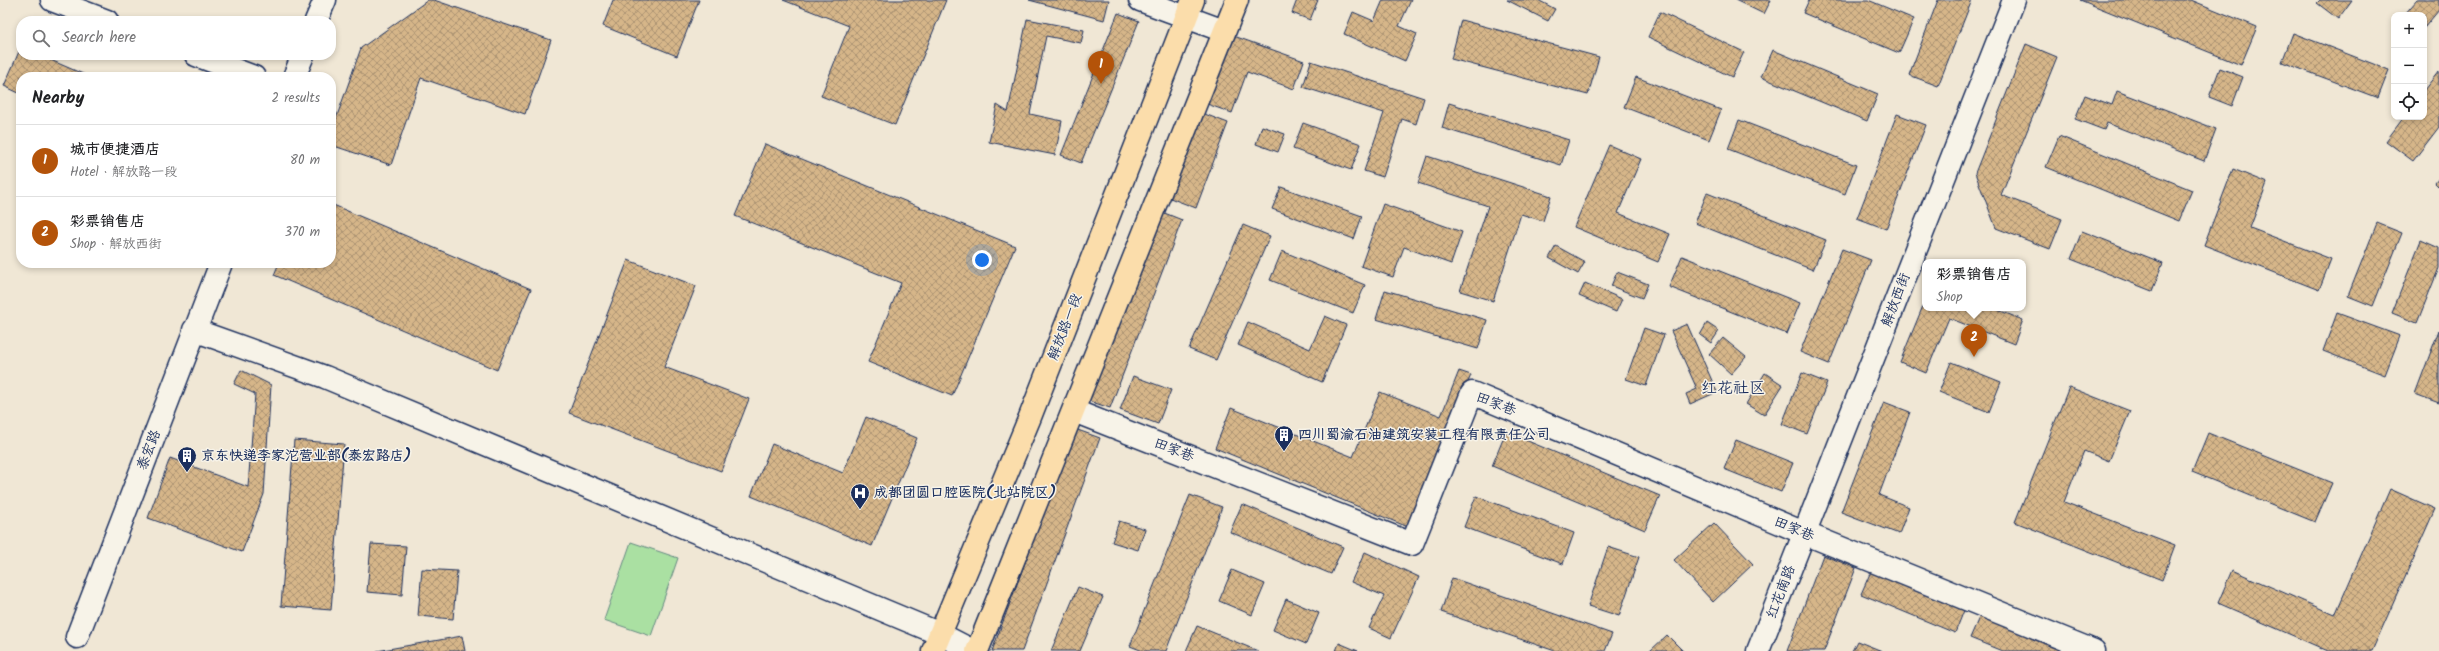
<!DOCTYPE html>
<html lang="en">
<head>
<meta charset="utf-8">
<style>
	body { margin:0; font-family:Kalam,"LXGW WenKai TC",sans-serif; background:#f2f2f2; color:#202124 }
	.controls { position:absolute; right:12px; top:12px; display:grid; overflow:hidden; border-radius:8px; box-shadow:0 2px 6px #0003 }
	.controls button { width:36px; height:36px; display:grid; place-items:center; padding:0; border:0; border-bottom:1px solid #e0e0e0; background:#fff; color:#202124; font:20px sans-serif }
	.you { position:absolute; left:982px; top:260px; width:14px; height:14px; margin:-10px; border:3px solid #fff; border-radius:50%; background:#1a73e8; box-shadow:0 0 0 6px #1a73e833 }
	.badge { display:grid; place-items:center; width:26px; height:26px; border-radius:50%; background:#b45309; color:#fff; font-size:13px; font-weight:700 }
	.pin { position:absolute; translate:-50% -33px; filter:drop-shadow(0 1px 2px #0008) }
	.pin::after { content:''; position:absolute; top:21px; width:14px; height:12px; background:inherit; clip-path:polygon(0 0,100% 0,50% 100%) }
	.popup { position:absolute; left:1922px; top:259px; width:104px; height:52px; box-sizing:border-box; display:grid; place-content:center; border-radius:8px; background:#fff; filter:drop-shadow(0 1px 3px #0005); font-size:13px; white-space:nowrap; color:#757577 }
	.popup b { font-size:15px; color:#202124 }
	.popup::after { content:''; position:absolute; left:50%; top:100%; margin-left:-8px; border:8px solid transparent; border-top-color:#fff }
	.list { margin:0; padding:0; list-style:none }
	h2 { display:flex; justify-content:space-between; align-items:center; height:52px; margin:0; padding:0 16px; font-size:17px }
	h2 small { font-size:13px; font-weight:400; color:#757577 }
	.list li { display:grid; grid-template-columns:26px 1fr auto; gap:12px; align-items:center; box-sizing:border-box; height:72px; padding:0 16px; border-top:1px solid #e0e0e0 }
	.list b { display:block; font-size:15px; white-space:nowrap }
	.list p { margin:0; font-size:13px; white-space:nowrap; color:#757577 }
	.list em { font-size:13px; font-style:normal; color:#757577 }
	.icon { flex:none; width:22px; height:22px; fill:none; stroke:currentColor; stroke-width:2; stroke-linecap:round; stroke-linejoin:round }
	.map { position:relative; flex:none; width:2439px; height:651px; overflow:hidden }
	.search { position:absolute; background:#fff; box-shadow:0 2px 6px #0003; left:16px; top:16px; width:320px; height:44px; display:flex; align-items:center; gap:10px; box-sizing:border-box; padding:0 14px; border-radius:16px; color:#757577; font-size:15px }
	.panel { position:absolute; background:#fff; box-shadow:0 2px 6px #0003; left:16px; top:72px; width:320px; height:196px; border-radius:16px }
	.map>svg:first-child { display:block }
	.garden { fill:#aae0a2; stroke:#628880 }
	.building { fill:url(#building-cross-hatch); stroke:#1b2f5e }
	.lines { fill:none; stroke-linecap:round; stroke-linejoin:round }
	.minor-casing { stroke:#1b2f5e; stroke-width:25 }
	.major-casing { stroke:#1b2f5e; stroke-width:25 }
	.minor { stroke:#f7f3e8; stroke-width:22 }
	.major { stroke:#fbddab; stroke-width:22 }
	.labels { text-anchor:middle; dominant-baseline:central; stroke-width:3; stroke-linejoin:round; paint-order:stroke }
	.street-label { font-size:14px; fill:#1b2f5e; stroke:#f7f3e8 }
	.poi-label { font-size:14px; font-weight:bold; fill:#1b2f5e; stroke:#f7f3e8; text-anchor:start }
	.quarter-label { font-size:16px; fill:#1b2f5e; stroke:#f7f3e8 }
</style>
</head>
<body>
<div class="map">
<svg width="2439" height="651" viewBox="0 0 2439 651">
	<defs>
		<pattern id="building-cross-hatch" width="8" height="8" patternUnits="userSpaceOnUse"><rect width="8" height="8" fill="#d6b689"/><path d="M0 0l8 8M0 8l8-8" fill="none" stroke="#ad9473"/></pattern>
	</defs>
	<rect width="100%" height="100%" fill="#f0e7d5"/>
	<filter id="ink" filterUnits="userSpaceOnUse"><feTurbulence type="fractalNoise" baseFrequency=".025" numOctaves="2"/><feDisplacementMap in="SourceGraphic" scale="8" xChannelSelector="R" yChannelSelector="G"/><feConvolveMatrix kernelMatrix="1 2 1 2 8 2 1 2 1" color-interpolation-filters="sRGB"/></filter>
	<g filter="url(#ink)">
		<path class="garden" d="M 631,542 L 678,558 L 651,636 L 604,620 Z"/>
		<g class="building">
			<path d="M 428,0 L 434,0 L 551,40 L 525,114 L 421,78 L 391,165 L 331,145 L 331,133 L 361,48 Z"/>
			<path d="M 613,0 L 699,0 L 677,56 L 603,26 Z"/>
			<path d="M 783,0 L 946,0 L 895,125 L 821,96 L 849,26 Z"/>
			<path d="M 1029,0 L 1109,0 L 1104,20 Z"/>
			<path d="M 1297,0 L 1318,0 L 1310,20 L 1292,13 Z"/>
			<path d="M 1383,0 L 1411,0 L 1399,26 L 1417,34 L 1405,61 L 1344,34 L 1353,12 L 1374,21 Z"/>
			<path d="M 1507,0 L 1538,0 L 1555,9 L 1548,21 Z"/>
			<path d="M 1735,0 L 1771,0 L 1764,14 Z"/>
			<path d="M 1809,0 L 1868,0 L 1914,19 L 1899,53 L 1803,13 Z"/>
			<path d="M 1938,0 L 1972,0 L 1938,86 L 1909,75 Z"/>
			<path d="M 2080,0 L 2191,0 L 2257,27 L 2241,65 Z"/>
			<path d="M 2320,0 L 2352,0 L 2338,19 L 2317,3 Z"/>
			<path d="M 2417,0 L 2439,0 L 2439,10 L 2424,28 L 2424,15 L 2404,15 Z"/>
			<path d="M 1660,12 L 1744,52 L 1732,77 L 1648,37 Z"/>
			<path d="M 1118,13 L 1139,21 L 1081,163 L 1061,155 Z"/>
			<path d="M 1027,19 L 1084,30 L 1081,43 L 1046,36 L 1030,114 L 1062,121 L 1055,155 L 989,142 L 997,105 L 1008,112 Z"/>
			<path d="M 1461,20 L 1599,57 L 1588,95 L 1451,59 Z"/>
			<path d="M 2293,33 L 2389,70 L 2378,98 L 2282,62 Z"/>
			<path d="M 1231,35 L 1304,61 L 1294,89 L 1247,72 L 1232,113 L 1207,104 Z"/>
			<path d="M 2026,44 L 2057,57 L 2001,195 L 2062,219 L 2050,249 L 1996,228 L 1975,173 Z"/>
			<path d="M 21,47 L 21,55 L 39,55 L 90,77 L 21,77 L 21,94 L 4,86 Z"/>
			<path d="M 1773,50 L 1878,94 L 1867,121 L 1761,77 Z"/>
			<path d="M 1311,61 L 1424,98 L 1416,124 L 1402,119 L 1383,177 L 1364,171 L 1384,113 L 1303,87 Z"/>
			<path d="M 2220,68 L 2243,77 L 2232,106 L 2209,97 Z"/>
			<path d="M 2439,71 L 2439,127 L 2413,161 L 2386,141 L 2404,117 L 2424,117 L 2424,90 Z"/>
			<path d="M 1636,77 L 1721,110 L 1709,140 L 1624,107 Z"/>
			<path d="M 2117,91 L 2216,129 L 2204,161 L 2107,123 L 2104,130 L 2075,119 L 2085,95 L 2112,105 Z"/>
			<path d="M 1449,103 L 1569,140 L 1561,165 L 1442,128 Z"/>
			<path d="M 1202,113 L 1228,123 L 1196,208 L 1170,198 Z"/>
			<path d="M 1897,114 L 1926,125 L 1886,229 L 1857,218 Z"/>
			<path d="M 1739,120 L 1856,165 L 1845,194 L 1728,149 Z"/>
			<path d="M 1303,123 L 1361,144 L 1351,170 L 1293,149 Z"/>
			<path d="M 1262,126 L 1285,134 L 1278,152 L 1256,144 Z"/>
			<path d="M 2059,136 L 2192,190 L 2179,221 L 2046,167 Z"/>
			<path d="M 765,144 L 1015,246 L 952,396 L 868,362 L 901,283 L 735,216 Z"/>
			<path d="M 1609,145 L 1641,159 L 1618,213 L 1670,234 L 1658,262 L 1574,227 Z"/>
			<path d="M 1427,156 L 1551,196 L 1543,221 L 1521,214 L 1493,301 L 1460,291 L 1488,206 L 1418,183 Z"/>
			<path d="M 2233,169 L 2267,183 L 2250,228 L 2331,259 L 2319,290 L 2204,245 Z"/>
			<path d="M 2439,178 L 2439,187 L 2435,183 Z"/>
			<path d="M 1281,187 L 1362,216 L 1354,239 L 1272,209 Z"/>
			<path d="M 1707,193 L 1826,240 L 1813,270 L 1695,223 Z"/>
			<path d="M 331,204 L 531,289 L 497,370 L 274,275 L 279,263 L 331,263 Z"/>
			<path d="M 1383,204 L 1462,232 L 1451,264 L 1404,247 L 1393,277 L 1361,266 Z"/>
			<path d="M 1162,212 L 1182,220 L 1110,408 L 1089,401 Z"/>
			<path d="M 2377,223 L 2402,233 L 2373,306 L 2348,296 Z"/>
			<path d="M 1243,225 L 1270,236 L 1216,360 L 1189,349 Z"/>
			<path d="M 2082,231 L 2163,263 L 2152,291 L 2071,259 Z"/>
			<path d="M 2421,240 L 2439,248 L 2439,268 L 2417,323 L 2392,313 Z"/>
			<path d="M 1556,246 L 1585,262 L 1578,274 L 1549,258 Z"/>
			<path d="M 1842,249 L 1871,260 L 1829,364 L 1800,352 Z"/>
			<path d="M 1282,251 L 1365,285 L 1353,313 L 1270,280 Z"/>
			<path d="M 1682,256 L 1800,303 L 1787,334 L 1669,287 Z"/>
			<path d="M 628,260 L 696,286 L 664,367 L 749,399 L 721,471 L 569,413 Z"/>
			<path d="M 1617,272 L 1648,284 L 1642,298 L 1611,286 Z"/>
			<path d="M 1585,283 L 1622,299 L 1616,312 L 1579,296 Z"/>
			<path d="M 1385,290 L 1487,320 L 1478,349 L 1376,319 Z"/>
			<path d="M 1925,301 L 1925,308 L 1993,308 L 2023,320 L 2014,344 L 1949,318 L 1926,373 L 1900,362 Z"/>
			<path d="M 2337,313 L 2400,336 L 2385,375 L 2323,351 Z"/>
			<path d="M 1325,316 L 1346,325 L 1322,382 L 1238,345 L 1248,322 L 1310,349 Z"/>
			<path d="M 1707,323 L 1719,331 L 1711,343 L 1700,335 Z"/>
			<path d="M 1687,324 L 1717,392 L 1690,404 L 1686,394 L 1697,389 L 1671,331 Z"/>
			<path d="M 1644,328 L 1664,335 L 1646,386 L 1626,379 Z"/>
			<path d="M 2439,330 L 2439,403 L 2415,394 Z"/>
			<path d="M 1723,338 L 1746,357 L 1731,374 L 1709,354 Z"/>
			<path d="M 1951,362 L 2001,382 L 1989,412 L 1939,392 Z"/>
			<path d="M 241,370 L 271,385 L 264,494 L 242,552 L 148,518 L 170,458 L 248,487 L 255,394 L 234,384 Z"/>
			<path d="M 1459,371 L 1471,375 L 1408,527 L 1215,448 L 1231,408 L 1353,457 L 1380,392 L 1441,416 Z"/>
			<path d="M 1765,373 L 1783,385 L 1764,415 L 1746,404 Z"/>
			<path d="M 1802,373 L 1827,383 L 1807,434 L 1782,424 Z"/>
			<path d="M 1133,376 L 1171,390 L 1158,424 L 1120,410 Z"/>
			<path d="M 2069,387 L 2130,411 L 2109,461 L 2084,451 L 2064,502 L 2175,545 L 2162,580 L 2015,522 Z"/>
			<path d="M 1884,402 L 1910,412 L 1879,495 L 1909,507 L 1899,534 L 1841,512 Z"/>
			<path d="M 866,417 L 917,438 L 872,546 L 751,496 L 772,444 L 843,473 Z"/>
			<path d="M 1075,429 L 1100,438 L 1022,651 L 992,651 Z"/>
			<path d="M 1506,432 L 1660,496 L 1645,530 L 1492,466 Z"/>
			<path d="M 2208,433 L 2332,483 L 2315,522 L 2192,472 Z"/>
			<path d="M 294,440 L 344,444 L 331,610 L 281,606 Z"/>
			<path d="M 1736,440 L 1793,463 L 1781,492 L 1724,469 Z"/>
			<path d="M 2390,489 L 2435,509 L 2372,651 L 2328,651 L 2218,603 L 2232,570 L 2335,615 Z"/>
			<path d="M 1190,495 L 1222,507 L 1166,651 L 1143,651 L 1130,646 Z"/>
			<path d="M 1476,496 L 1574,533 L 1563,564 L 1464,527 Z"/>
			<path d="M 1242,504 L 1343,547 L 1331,574 L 1230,532 Z"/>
			<path d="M 1119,521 L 1145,529 L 1138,550 L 1112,542 Z"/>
			<path d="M 1714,523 L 1753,564 L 1713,602 L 1674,560 Z"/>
			<path d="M 371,544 L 406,546 L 402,595 L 367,592 Z"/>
			<path d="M 1608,547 L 1639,557 L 1619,616 L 1588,606 Z"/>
			<path d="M 1365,552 L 1419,577 L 1391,638 L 1369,628 L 1384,596 L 1351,582 Z"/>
			<path d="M 1823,555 L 1856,568 L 1824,651 L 1787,651 Z"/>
			<path d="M 422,569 L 457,571 L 453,619 L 418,616 Z"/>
			<path d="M 1872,569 L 1965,608 L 1955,633 L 1861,594 Z"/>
			<path d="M 1232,570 L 1265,584 L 1252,615 L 1219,601 Z"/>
			<path d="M 1452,578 L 1612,634 L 1605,651 L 1555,651 L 1441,612 Z"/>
			<path d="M 1078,587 L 1103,597 L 1080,651 L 1051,651 Z"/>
			<path d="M 1286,599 L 1319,613 L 1306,644 L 1273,630 Z"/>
			<path d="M 1981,613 L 2073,651 L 2002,651 L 1970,638 Z"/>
			<path d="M 1197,626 L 1258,651 L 1186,651 Z"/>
			<path d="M 1667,635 L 1683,651 L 1650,651 Z"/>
			<path d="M 462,636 L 465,651 L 377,651 Z"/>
			<path d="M 1857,641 L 1882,651 L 1852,651 Z"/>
			<path d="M 1339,643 L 1358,651 L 1336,651 Z"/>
		</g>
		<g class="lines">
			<g class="minor-casing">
				<g id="minor">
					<path d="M 52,0 L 107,21"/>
					<path d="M 1140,0 L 1224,31"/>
					<path d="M 316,21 L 325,0"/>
					<path d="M 196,55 L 254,77"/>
					<path d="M 294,77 L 303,55"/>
					<path d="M 194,330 L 325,377 L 940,634 L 973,651"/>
					<path d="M 1074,411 L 1412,544 L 1472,393 L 1804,533 L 2094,651"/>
					<path d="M 77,637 L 221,263"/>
					<path d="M 1758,651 L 2014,0"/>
				</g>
			</g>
			<g class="major-casing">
				<g id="major">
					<path d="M 933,651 L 1030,417 L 1193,0"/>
					<path d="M 977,651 L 1237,0"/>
				</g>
			</g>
			<use href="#minor" class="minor"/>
			<use href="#major" class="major"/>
		</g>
	</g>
	<defs>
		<g id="building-pin" transform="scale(1)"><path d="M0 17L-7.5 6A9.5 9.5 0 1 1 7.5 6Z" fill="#1b2f5e" stroke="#f7f3e8"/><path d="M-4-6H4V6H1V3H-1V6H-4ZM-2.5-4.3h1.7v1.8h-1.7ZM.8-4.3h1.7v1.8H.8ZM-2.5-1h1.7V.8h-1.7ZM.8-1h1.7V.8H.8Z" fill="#fff"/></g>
		<g id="hospital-pin" transform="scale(1)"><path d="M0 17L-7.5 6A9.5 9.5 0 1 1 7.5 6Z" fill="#1b2f5e" stroke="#f7f3e8"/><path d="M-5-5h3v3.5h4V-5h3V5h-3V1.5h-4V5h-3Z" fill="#fff"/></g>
	</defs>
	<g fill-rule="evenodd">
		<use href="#building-pin" x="1284" y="435"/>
		<use href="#building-pin" x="187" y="456"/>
		<use href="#hospital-pin" x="860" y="493"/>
	</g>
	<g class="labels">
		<g class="street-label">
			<text transform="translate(1896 300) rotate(-69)">解放西街</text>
			<text transform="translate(1065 327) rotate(-69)">解放路一段</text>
			<text transform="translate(1496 404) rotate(21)">田家巷</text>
			<text transform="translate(149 450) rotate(-69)">泰宏路</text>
			<text transform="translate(1174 450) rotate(21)">田家巷</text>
			<text transform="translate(1794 529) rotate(23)">田家巷</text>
			<text transform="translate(1781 592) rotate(-69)">红花南路</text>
		</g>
		<g class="poi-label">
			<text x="1298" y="435">四川蜀渝石油建筑安装工程有限责任公司</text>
			<text x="201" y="456">京东快递李家沱营业部(泰宏路店)</text>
			<text x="874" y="493">成都团圆口腔医院(北站院区)</text>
		</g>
		<g class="quarter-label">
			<text x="1733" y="388">红花社区</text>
		</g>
	</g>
</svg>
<div class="controls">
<button>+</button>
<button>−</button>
<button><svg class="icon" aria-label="locate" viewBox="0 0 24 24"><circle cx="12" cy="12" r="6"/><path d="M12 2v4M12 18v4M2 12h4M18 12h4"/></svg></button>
</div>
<div class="you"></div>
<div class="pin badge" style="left:1101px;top:84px">1</div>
<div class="pin badge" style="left:1974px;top:357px">2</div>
<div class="popup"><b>彩票销售店</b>Shop</div>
<div class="search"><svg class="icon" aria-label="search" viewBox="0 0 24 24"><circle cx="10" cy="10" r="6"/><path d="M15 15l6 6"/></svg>Search here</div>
<section class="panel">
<h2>Nearby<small>2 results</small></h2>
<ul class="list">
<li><span class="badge">1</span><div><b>城市便捷酒店</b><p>Hotel · 解放路一段</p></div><em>80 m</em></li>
<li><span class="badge">2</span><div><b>彩票销售店</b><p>Shop · 解放西街</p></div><em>370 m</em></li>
</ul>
</section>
</div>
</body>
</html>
